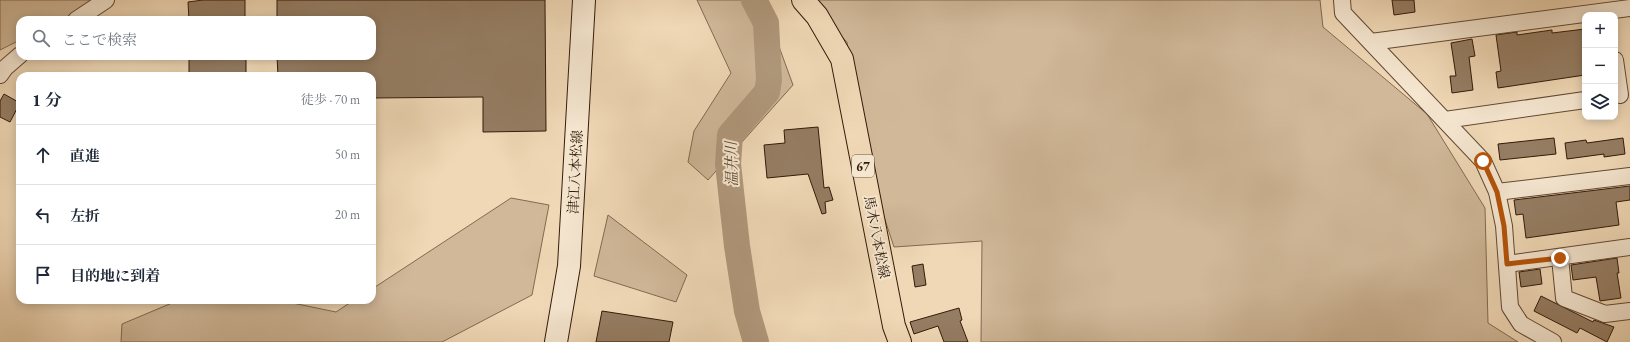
<!DOCTYPE html>
<html lang="ja">
<head>
<meta charset="utf-8">
<style>
	body { margin:0; font-family:"EB Garamond","Noto Serif JP",serif; background:#f2f2f3; color:#1f2937 }
	.controls { position:absolute; right:12px; top:12px; display:grid; overflow:hidden; border-radius:8px; box-shadow:0 2px 10px #0003 }
	.controls button { width:36px; height:36px; display:grid; place-items:center; padding:0; border:0; border-bottom:1px solid #e0e1e3; background:#fff; color:#1f2937; font:20px sans-serif }
	.stop { position:absolute; width:12px; height:12px; margin:-9px; border:3px solid #b45309; border-radius:50%; background:#fff }
	.stop.end { background:#b45309; border-color:#fff; box-shadow:0 1px 4px #0008 }
	.list { margin:0; padding:0; list-style:none }
	h2 { display:flex; justify-content:space-between; align-items:center; height:52px; margin:0; padding:0 16px; font-size:17px }
	h2 small { font-size:13px; font-weight:400; color:#747a83 }
	.list li { display:grid; grid-template-columns:26px 1fr auto; gap:12px; align-items:center; box-sizing:border-box; height:60px; padding:0 16px; border-top:1px solid #e0e1e3 }
	.list b { display:block; font-size:15px; white-space:nowrap }
	.list em { font-size:13px; font-style:normal; color:#747a83 }
	.icon { flex:none; width:22px; height:22px; fill:none; stroke:currentColor; stroke-width:2; stroke-linecap:round; stroke-linejoin:round }
	.map { position:relative; flex:none; width:1630px; height:342px; overflow:hidden }
	.search { position:absolute; background:#fff; box-shadow:0 2px 10px #0003; left:16px; top:16px; width:360px; height:44px; display:flex; align-items:center; gap:10px; box-sizing:border-box; padding:0 14px; border-radius:12px; color:#747a83; font-size:15px }
	.panel { position:absolute; background:#fff; box-shadow:0 2px 10px #0003; left:16px; top:72px; width:360px; height:232px; border-radius:12px }
	.map>svg:first-child { display:block }
	.green { fill:#d0b899; stroke:#826a51 }
	.lines { fill:none; stroke-linecap:round; stroke-linejoin:round }
	.river { stroke:#b0987b; stroke-width:26 }
	.building { fill:#957d63; stroke:#331b09 }
	.street-casing { stroke:#624a34; stroke-width:18 }
	.secondary-casing { stroke:#331b09; stroke-width:24 }
	.primary-casing { stroke:#331b09; stroke-width:24 }
	.street { stroke:#f5e6d0; stroke-width:16 }
	.secondary { stroke:#f5e6d0; stroke-width:22 }
	.primary { stroke:#f0d8b6; stroke-width:22 }
	.route { stroke:#b45309; stroke-width:5 }
	.labels { text-anchor:middle; dominant-baseline:central; stroke-width:4; stroke-linejoin:round; paint-order:stroke }
	.shield { fill:#f5e6d0; stroke:#6d5845; stroke-width:1 }
	.shield-label { font-size:13px; font-weight:bold; fill:#331b09 }
	.street-label { font-size:14px; fill:#331b09; stroke:#f5e6d0 }
	.water-label { font-size:15px; font-style:italic; fill:#5f4731; stroke:#f5e6d0 }
</style>
</head>
<body>
<div class="map">
<svg width="1630" height="342" viewBox="0 0 1630 342">
	<rect width="100%" height="100%" fill="#f0d8b6"/>
	<filter id="stains"><feTurbulence type="fractalNoise" baseFrequency=".005" numOctaves="4"/><feColorMatrix values="0 0 0 0 .2 0 0 0 0 .09 0 0 0 0 .02 0 0 0 .5 -.17"/></filter>
	<radialGradient id="worn" r=".72"><stop offset=".6" stop-color="#630" stop-opacity="0"/><stop offset="1" stop-color="#630" stop-opacity=".3"/></radialGradient>
	<g class="green">
		<path d="M 0,0 L 102,0 L 61,20 L 20,20 L 20,40 L 0,50 Z"/>
		<path d="M 697,0 L 762,0 L 793,85 L 708,180 L 688,162 L 694,131 L 731,73 Z"/>
		<path d="M 806,0 L 1320,0 L 1323,27 L 1427,114 L 1485,208 L 1488,323 L 1518,342 L 981,342 L 982,241 L 894,247 L 858,138 L 847,42 Z"/>
		<path d="M 511,198 L 549,205 L 532,295 L 442,342 L 121,342 L 122,324 L 179,300 L 278,300 L 336,312 L 354,300 L 372,300 L 372,289 Z"/>
		<path d="M 608,215 L 687,275 L 676,302 L 594,276 Z"/>
	</g>
	<g class="lines">
		<path class="river" d="M 754,0 L 766,23 L 769,80 L 767,92 L 730,135 L 728,164 L 737,246 L 747,311 L 756,342"/>
	</g>
	<g class="building">
		<path d="M 203,0 L 245,0 L 245,20 L 189,20 L 188,2 Z"/>
		<path d="M 277,0 L 545,0 L 546,131 L 483,132 L 483,97 L 372,98 L 372,76 L 278,76 L 277,56 L 372,56 L 372,20 L 277,20 Z"/>
		<path d="M 1392,0 L 1414,0 L 1415,12 L 1394,15 Z"/>
		<path d="M 1585,29 L 1585,75 L 1498,88 L 1496,72 L 1501,71 L 1496,35 L 1517,32 L 1517,35 L 1552,30 L 1552,33 Z"/>
		<path d="M 1472,39 L 1475,56 L 1469,57 L 1473,90 L 1452,93 L 1450,76 L 1456,76 L 1451,43 Z"/>
		<rect x="189" y="56" width="57" height="20"/>
		<path d="M 4,94 L 20,103 L 10,122 L 0,117 L 0,101 Z"/>
		<path d="M 818,127 L 824,188 L 829,187 L 833,200 L 825,202 L 826,213 L 822,214 L 808,174 L 767,178 L 764,145 L 785,143 L 784,130 Z"/>
		<path d="M 1554,138 L 1556,154 L 1500,160 L 1498,144 Z"/>
		<path d="M 1623,138 L 1625,154 L 1604,157 L 1604,154 L 1567,159 L 1565,143 L 1586,140 L 1587,143 Z"/>
		<path d="M 1630,186 L 1630,200 L 1616,202 L 1619,225 L 1526,238 L 1523,214 L 1516,215 L 1514,200 Z"/>
		<path d="M 1617,258 L 1619,273 L 1617,273 L 1621,298 L 1600,301 L 1596,277 L 1573,280 L 1571,265 Z"/>
		<path d="M 923,264 L 926,285 L 915,287 L 912,266 Z"/>
		<path d="M 1540,269 L 1542,284 L 1521,287 L 1519,272 Z"/>
		<path d="M 1541,296 L 1593,322 L 1594,320 L 1614,327 L 1607,342 L 1580,328 L 1577,333 L 1534,311 Z"/>
		<path d="M 959,308 L 962,320 L 960,321 L 968,342 L 944,342 L 938,326 L 914,334 L 910,322 Z"/>
		<path d="M 602,311 L 673,322 L 669,342 L 596,342 Z"/>
	</g>
	<g class="lines">
		<g class="street-casing">
			<g id="street">
				<path d="M 1342,0 L 1343,13 L 1483,161 L 1497,192 L 1504,226 L 1510,307 L 1521,324 L 1553,342"/>
				<path d="M 76,20 L 106,0"/>
				<path d="M 1371,42 L 1630,8"/>
				<path d="M 1615,60 L 1620,95"/>
				<path d="M 0,75 L 5,68 L 20,55"/>
				<path d="M 1445,120 L 1585,100"/>
				<path d="M 1497,192 L 1630,176"/>
				<path d="M 1560,258 L 1564,298 L 1605,314 L 1630,311"/>
				<path d="M 1507,264 L 1630,247"/>
			</g>
		</g>
		<g class="secondary-casing">
			<path id="secondary" d="M 556,342 L 569,266 L 584,0"/>
		</g>
		<g class="primary-casing">
			<path id="primary" d="M 803,0 L 817,16 L 842,59 L 894,326 L 900,342"/>
		</g>
		<use href="#street" class="street"/>
		<use href="#secondary" class="secondary"/>
		<use href="#primary" class="primary"/>
	</g>
	<g class="lines">
		<path class="route" d="M 1483,161 L 1497,192 L 1504,226 L 1507,264 L 1560,258"/>
	</g>
	<g class="labels">
		<rect class="shield" x="852" y="155" width="22" height="22" rx="3"/>
		<g class="shield-label">
			<text x="863" y="166">67</text>
		</g>
		<g class="street-label">
			<text transform="translate(575 172) rotate(-87)">津江八本松線</text>
			<text transform="translate(877 237) rotate(79)">馬木八本松線</text>
		</g>
		<g class="water-label">
			<text transform="translate(731 164) rotate(-91)">温井川</text>
		</g>
	</g>
	<rect width="100%" height="100%" filter="url(#stains)"/>
	<rect width="100%" height="100%" fill="url(#worn)"/>
</svg>
<div class="controls">
<button>+</button>
<button>−</button>
<button><svg class="icon" aria-label="layers" viewBox="0 0 24 24"><path d="M12 4l9 5-9 5-9-5zM3 14l9 5 9-5"/></svg></button>
</div>
<div class="stop" style="left:1483px;top:161px"></div>
<div class="stop end" style="left:1560px;top:258px"></div>
<div class="search"><svg class="icon" aria-label="search" viewBox="0 0 24 24"><circle cx="10" cy="10" r="6"/><path d="M15 15l6 6"/></svg>ここで検索</div>
<section class="panel">
<h2>1 分<small>徒歩 · 70 m</small></h2>
<ul class="list">
<li><svg class="icon" aria-label="ahead" viewBox="0 0 24 24"><path d="M12 20V5M6 11l6-6 6 6"/></svg><div><b>直進</b></div><em>50 m</em></li>
<li><svg class="icon" aria-label="left" viewBox="0 0 24 24"><path d="M17 20v-9H6M10 6l-5 5 5 5"/></svg><div><b>左折</b></div><em>20 m</em></li>
<li><svg class="icon" aria-label="arrive" viewBox="0 0 24 24"><path d="M6 21V4h12l-3 4 3 4H6"/></svg><div><b>目的地に到着</b></div></li>
</ul>
</section>
</div>
</body>
</html>
